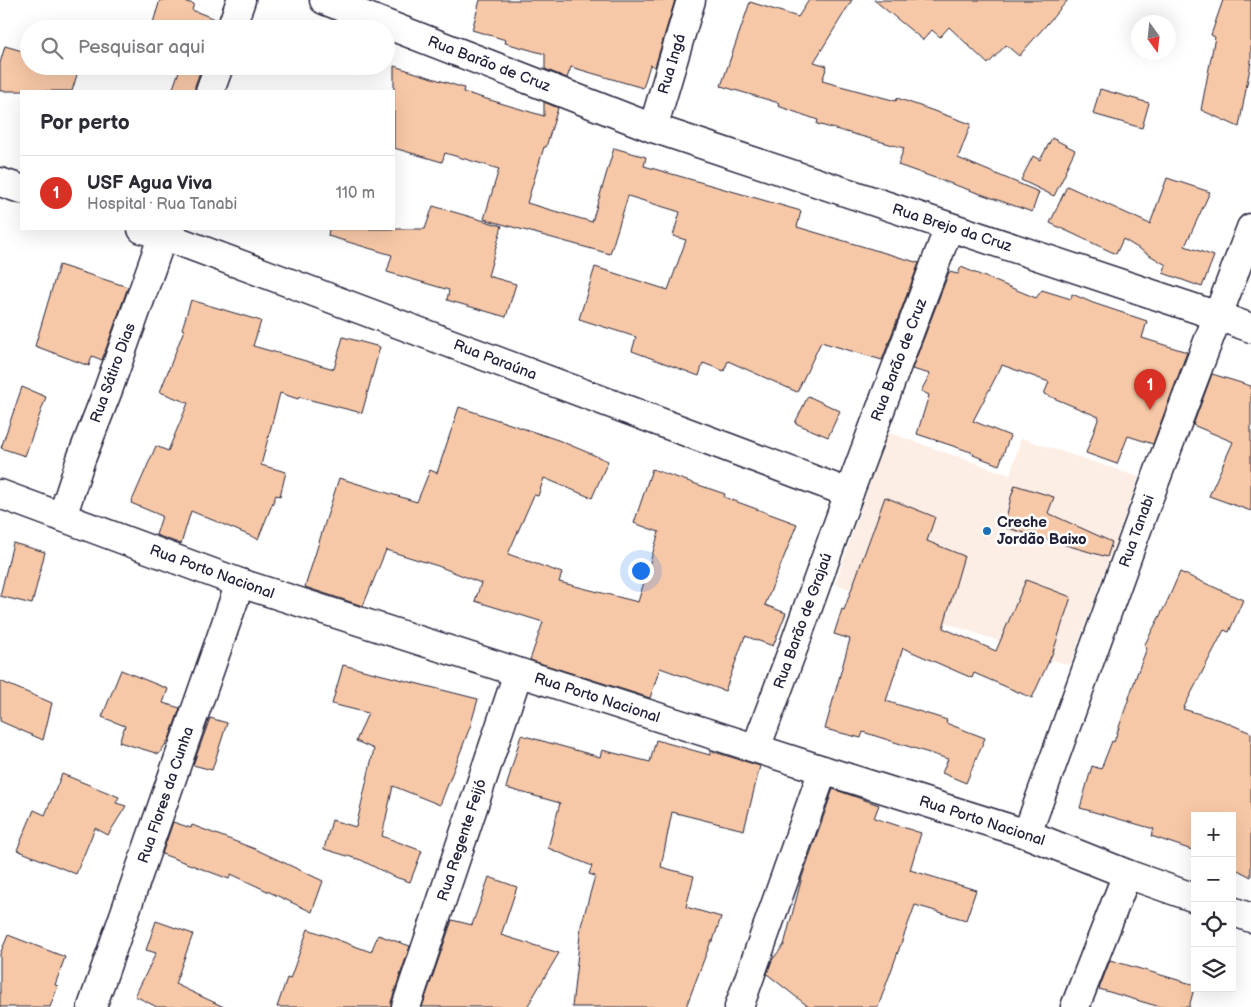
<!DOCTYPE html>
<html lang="pt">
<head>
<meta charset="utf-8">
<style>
	body { margin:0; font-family:"Balsamiq Sans",sans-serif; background:#f2f2f3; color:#2b2b33 }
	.controls { position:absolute; right:15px; bottom:15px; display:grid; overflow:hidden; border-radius:0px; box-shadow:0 5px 20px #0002 }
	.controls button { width:45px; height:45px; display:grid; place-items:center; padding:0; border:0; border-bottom:1px solid #e1e1e2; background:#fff; color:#2b2b33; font:25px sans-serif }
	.compass { position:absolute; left:1131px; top:15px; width:45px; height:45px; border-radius:50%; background:#fff; box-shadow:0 5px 20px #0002; rotate:165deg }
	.you { position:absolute; left:640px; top:570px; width:18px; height:18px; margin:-12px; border:4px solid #fff; border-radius:50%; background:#1a73e8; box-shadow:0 0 0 8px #1a73e833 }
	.badge { display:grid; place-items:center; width:32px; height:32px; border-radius:50%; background:#d93025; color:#fff; font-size:16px; font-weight:700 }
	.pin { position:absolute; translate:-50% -41px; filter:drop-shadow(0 1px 2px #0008) }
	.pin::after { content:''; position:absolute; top:26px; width:18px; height:15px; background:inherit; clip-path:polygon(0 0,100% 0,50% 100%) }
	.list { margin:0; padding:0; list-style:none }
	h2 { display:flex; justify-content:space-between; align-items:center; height:65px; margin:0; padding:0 20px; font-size:21px }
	h2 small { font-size:16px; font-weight:400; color:#7c7c81 }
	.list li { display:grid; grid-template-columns:32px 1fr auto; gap:15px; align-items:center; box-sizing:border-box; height:75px; padding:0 20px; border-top:1px solid #e1e1e2 }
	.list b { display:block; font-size:19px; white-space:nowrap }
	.list p { margin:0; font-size:16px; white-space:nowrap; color:#7c7c81 }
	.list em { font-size:16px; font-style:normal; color:#7c7c81 }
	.icon { flex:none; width:28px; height:28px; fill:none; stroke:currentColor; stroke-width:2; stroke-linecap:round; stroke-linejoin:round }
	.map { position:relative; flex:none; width:1251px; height:1007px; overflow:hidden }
	.search { position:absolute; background:#fff; box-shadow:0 5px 20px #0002; left:20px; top:20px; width:375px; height:55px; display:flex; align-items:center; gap:12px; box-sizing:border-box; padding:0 18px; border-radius:28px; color:#7c7c81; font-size:19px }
	.panel { position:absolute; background:#fff; box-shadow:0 5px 20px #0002; left:20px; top:90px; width:375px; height:140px; border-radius:0px }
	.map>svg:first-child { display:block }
	.built { fill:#fdeee5 }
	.building { fill:#f7c8a7; stroke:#22223b }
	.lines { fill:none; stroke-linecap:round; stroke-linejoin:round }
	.minor-casing { stroke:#22223b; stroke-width:31 }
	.minor { stroke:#fff; stroke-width:28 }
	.poi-dot { fill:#1f6fb2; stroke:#fff; stroke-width:2 }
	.labels { text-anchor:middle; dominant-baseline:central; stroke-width:5; stroke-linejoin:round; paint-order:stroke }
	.street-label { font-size:15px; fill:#22223b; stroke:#fff }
	.poi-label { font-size:15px; font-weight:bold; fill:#22223b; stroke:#fff; text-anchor:start }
</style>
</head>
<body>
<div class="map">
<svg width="1251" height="1007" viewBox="0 0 1251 1007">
	<rect width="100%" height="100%" fill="#fff"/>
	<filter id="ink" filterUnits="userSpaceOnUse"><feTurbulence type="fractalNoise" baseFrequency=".02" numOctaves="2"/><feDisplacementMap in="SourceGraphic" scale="10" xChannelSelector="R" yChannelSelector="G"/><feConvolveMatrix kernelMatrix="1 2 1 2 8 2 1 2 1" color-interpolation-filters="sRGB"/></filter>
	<g filter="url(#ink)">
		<path class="built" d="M 887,432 L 1010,475 L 1021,438 L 1139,477 L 1070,666 L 835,584 Z"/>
		<g class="building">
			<path d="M 160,0 L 179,0 L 194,4 L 192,10 L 218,20 L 216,29 L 151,29 Z"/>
			<path d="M 480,0 L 675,0 L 655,67 L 650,65 L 643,88 L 571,67 L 567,78 L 545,69 L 545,54 L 505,43 L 506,40 L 472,30 Z"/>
			<path d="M 809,0 L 852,0 L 814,62 L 827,66 L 822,81 L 896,101 L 897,98 L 971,124 L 958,158 L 1039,192 L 1032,212 L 898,165 L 904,148 L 817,124 L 818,120 L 778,106 L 779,103 L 721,86 L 750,2 L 798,17 Z"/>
			<path d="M 874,0 L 1068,0 L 1019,56 L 1006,45 L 988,64 L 949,27 L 940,37 L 932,30 L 923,40 Z"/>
			<path d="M 1223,0 L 1251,0 L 1251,62 L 1239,127 L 1201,110 L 1215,37 L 1211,35 Z"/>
			<path d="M 5,46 L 29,53 L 29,66 L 72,66 L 79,68 L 72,91 L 0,91 L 0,63 Z"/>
			<path d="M 165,66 L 202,66 L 195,86 L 195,91 L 172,91 L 179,71 Z"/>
			<path d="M 394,66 L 464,88 L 463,92 L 544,116 L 544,102 L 558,108 L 546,147 L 544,147 L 527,203 L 592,222 L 614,148 L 646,157 L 644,166 L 801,211 L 797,227 L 919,263 L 882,360 L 821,342 L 797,392 L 728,361 L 724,371 L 703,363 L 699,376 L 632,351 L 636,337 L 579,319 L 595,267 L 668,290 L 686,240 L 673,236 L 680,212 L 628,196 L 610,254 L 484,219 L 499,169 L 445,153 L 442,162 L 394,148 Z"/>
			<path d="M 1100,89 L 1149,103 L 1142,128 L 1093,114 Z"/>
			<path d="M 1052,138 L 1075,150 L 1065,171 L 1066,172 L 1054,196 L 1021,180 L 1033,156 L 1040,160 Z"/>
			<path d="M 1167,178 L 1210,192 L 1185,246 L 1214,256 L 1202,287 L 1163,273 L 1166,265 L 1123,239 L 1116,254 L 1050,223 L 1067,186 L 1150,224 Z"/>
			<path d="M 433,206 L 502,226 L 488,276 L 516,284 L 506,317 L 447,300 L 449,290 L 387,272 L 392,255 L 328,236 L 329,229 L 425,229 Z"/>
			<path d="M 59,265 L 128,287 L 102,360 L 92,356 L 89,366 L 35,346 Z"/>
			<path d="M 961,267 L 1036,298 L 1042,290 L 1071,299 L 1072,294 L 1093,303 L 1147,321 L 1142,338 L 1187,352 L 1153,444 L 1128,436 L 1117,464 L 1086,453 L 1099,417 L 1044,394 L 1049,382 L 1002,365 L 973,421 L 1010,436 L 999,465 L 973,455 L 974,453 L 917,434 L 929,395 L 921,391 L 930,374 L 912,369 L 949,272 L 958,274 Z"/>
			<path d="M 191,300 L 261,321 L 253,346 L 334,369 L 343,337 L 380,347 L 362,413 L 299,397 L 298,399 L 280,393 L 261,465 L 286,472 L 280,496 L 276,495 L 258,539 L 191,511 L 181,544 L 156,535 L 162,516 L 131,503 L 156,446 L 168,451 L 188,403 L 160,392 L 184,330 L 182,329 Z"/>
			<path d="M 1212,374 L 1251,386 L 1251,511 L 1209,496 L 1233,442 L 1193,425 Z"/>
			<path d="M 22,387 L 46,397 L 25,456 L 1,448 Z"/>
			<path d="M 808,396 L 840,411 L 828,437 L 795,423 Z"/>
			<path d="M 459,407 L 558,440 L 608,461 L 592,498 L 544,478 L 538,496 L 534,495 L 508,554 L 562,573 L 559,582 L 638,602 L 659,532 L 634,523 L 652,469 L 725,494 L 724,497 L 797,524 L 765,605 L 786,613 L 773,646 L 745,636 L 725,691 L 660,668 L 650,698 L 530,660 L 543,622 L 475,601 L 481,583 L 438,566 L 386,550 L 363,606 L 305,587 L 339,478 L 417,502 L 430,470 L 437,473 Z"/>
			<path d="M 1015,485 L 1054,497 L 1048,513 L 1112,542 L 1107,557 L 1004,527 L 1011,497 Z"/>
			<path d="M 885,497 L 935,517 L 927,541 L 964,556 L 943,628 L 996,651 L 1026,580 L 1071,597 L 1053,652 L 1032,698 L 974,673 L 972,678 L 903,648 L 886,701 L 947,720 L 946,723 L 985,738 L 966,783 L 942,773 L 948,759 L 863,732 L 861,738 L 825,729 L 850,639 L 834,634 L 842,609 L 844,610 Z"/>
			<path d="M 13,543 L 45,552 L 32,604 L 0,596 Z"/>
			<path d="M 1180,572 L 1243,600 L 1229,632 L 1224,630 L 1183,709 L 1223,721 L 1251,733 L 1251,877 L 1232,867 L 1232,816 L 1195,816 L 1195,851 L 1151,836 L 1154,829 L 1080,808 L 1092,766 L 1101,769 L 1112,741 L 1114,742 L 1137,674 L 1147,648 L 1144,646 L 1166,604 Z"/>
			<path d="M 343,665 L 478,699 L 470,727 L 440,805 L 393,786 L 382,836 L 422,851 L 410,882 L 392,876 L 361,860 L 324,849 L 332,820 L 356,827 L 374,749 L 356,741 L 368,713 L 332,704 Z"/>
			<path d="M 121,670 L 168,689 L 163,703 L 180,708 L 169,739 L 159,754 L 119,742 L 125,726 L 102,717 Z"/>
			<path d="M 0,681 L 52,703 L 43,740 L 0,721 Z"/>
			<path d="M 210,718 L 227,723 L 212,770 L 193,765 Z"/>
			<path d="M 521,735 L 600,757 L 602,750 L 650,762 L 656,740 L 710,755 L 711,751 L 760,766 L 744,830 L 672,812 L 661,867 L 694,876 L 686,907 L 721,917 L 713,941 L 711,941 L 686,1007 L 572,1007 L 581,926 L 595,876 L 589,874 L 592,866 L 548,848 L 560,803 L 506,788 Z"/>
			<path d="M 62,774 L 119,797 L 116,803 L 126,806 L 108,835 L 95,828 L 76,874 L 17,850 L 34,810 L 45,815 Z"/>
			<path d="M 833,789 L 879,805 L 874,818 L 921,833 L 910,870 L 976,890 L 966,920 L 915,905 L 878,1007 L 809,1007 L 767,974 L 772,960 L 784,945 L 802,877 Z"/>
			<path d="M 173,822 L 191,828 L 192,825 L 255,849 L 323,881 L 312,912 L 231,874 L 229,879 L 162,854 Z"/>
			<path d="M 489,877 L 517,887 L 501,935 L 559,953 L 527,1007 L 422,1007 L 452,920 L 472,925 Z"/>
			<path d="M 156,921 L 193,934 L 175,984 L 224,1007 L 157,1007 L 135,996 L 156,953 L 146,950 Z"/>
			<path d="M 308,929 L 371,952 L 378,935 L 410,946 L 391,1002 L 391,1007 L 277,1007 L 287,978 L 290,979 Z"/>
			<path d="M 8,935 L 65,957 L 55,985 L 58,986 L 50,1007 L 0,1007 L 0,954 Z"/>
			<path d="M 1110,960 L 1195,985 L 1189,1007 L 1160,1007 L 1099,989 Z"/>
		</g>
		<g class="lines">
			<g class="minor-casing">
				<g id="minor">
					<path d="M 324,0 L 653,128 L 1218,316 L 1251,328"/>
					<path d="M 231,29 L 241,0"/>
					<path d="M 210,91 L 219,66"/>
					<path d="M 653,128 L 691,0"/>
					<path d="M 0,182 L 21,189"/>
					<path d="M 142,229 L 162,235 L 849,493"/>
					<path d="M 0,494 L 240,583 L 823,770 L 1027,834 L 1127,874 L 1195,898"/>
					<path d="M 62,517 L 81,459 L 108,390 L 165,229"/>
					<path d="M 756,748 L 794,646 L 849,493 L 949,227"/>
					<path d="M 1027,834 L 1143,513 L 1251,228"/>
					<path d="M 1232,911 L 1251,918"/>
					<path d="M 92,1007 L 240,583"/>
					<path d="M 406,1007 L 518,673"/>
					<path d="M 739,1007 L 823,770"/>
					<path d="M 1075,1007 L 1127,874"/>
				</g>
			</g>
			<use href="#minor" class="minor"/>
		</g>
	</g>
	<circle class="poi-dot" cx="987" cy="531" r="5"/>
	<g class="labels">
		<g class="street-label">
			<text transform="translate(489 64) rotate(21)">Rua Barão de Cruz</text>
			<text transform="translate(672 64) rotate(-73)">Rua Ingá</text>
			<text transform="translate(952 228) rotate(18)">Rua Brejo da Cruz</text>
			<text transform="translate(495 360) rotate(21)">Rua Paraúna</text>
			<text transform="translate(899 360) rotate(-69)">Rua Barão de Cruz</text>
			<text transform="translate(113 373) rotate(-70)">Rua Sátiro Dias</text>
			<text transform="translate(1137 531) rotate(-70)">Rua Tanabi</text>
			<text transform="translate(212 572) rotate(20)">Rua Porto Nacional</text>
			<text transform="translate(803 621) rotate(-70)">Rua Barão de Grajaú</text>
			<text transform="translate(597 698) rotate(18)">Rua Porto Nacional</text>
			<text transform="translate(166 795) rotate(-71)">Rua Flores da Cunha</text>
			<text transform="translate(982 821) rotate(18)">Rua Porto Nacional</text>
			<text transform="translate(462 840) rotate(-72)">Rua Regente Feijó</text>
		</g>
		<g class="poi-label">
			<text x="997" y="522">Creche<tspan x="997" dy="17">Jordão Baixo</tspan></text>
		</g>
	</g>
</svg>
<div class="controls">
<button>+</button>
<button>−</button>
<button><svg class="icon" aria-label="locate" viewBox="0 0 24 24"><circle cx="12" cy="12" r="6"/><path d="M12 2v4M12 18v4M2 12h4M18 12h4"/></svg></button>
<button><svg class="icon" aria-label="layers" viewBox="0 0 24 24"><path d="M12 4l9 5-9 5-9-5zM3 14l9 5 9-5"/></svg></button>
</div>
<svg class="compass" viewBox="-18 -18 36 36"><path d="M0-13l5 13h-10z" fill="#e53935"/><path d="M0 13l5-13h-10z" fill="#7c7c81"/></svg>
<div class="you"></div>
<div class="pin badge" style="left:1150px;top:410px">1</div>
<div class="search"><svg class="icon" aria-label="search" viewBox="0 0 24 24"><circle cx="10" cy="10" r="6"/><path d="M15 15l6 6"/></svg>Pesquisar aqui</div>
<section class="panel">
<h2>Por perto<small></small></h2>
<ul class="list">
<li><span class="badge">1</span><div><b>USF Agua Viva</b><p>Hospital · Rua Tanabi</p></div><em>110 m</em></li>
</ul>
</section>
</div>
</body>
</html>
